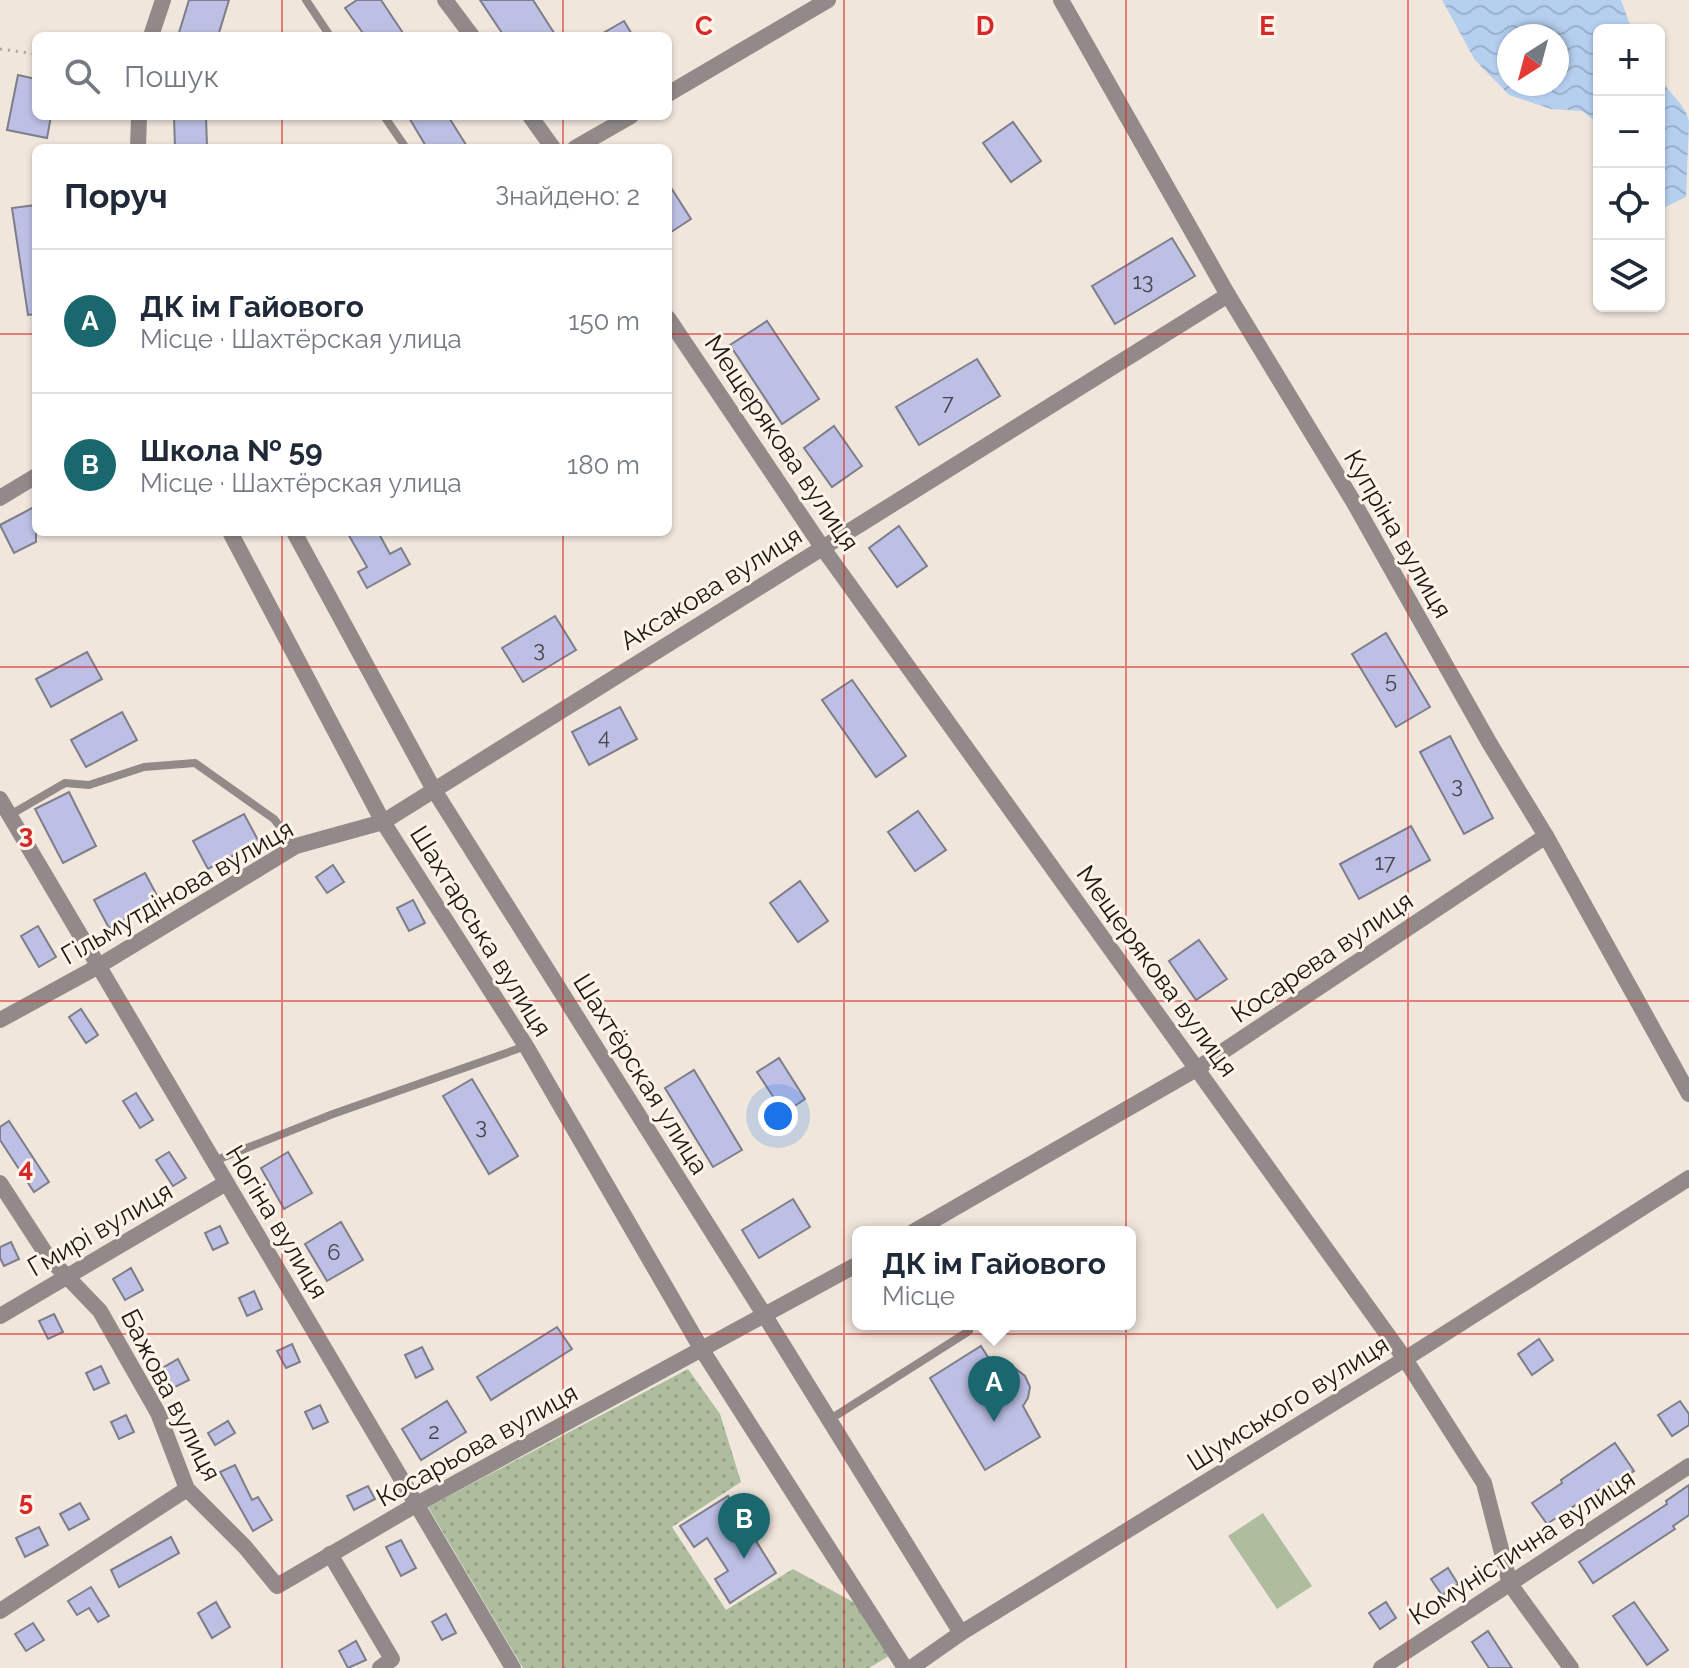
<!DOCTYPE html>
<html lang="uk">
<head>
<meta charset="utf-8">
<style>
	body { margin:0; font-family:Raleway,sans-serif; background:#f6f6f7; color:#1f2937 }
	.controls { position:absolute; right:24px; top:24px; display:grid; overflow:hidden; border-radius:12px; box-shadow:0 2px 6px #0004 }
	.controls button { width:72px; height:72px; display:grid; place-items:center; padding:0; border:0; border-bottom:2px solid #e0e1e3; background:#fff; color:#1f2937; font:40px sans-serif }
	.compass { position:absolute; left:1497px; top:24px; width:72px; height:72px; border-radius:50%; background:#fff; box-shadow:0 2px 6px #0004; rotate:216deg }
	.you { position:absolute; left:778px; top:1116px; width:28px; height:28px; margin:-20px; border:6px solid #fff; border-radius:50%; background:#1a73e8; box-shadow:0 0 0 12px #1a73e833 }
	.badge { display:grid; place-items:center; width:52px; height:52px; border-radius:50%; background:#1a676d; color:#fff; font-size:26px; font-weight:700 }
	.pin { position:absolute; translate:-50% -66px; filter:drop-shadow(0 2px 4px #0008) }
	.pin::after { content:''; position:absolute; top:42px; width:28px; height:24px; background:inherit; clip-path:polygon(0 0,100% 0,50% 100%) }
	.popup { position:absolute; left:852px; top:1226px; width:284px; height:104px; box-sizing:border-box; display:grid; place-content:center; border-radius:12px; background:#fff; filter:drop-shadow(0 2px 6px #0005); font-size:26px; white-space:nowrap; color:#747a83 }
	.popup b { font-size:30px; color:#1f2937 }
	.popup::after { content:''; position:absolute; left:50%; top:100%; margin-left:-16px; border:16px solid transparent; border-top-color:#fff }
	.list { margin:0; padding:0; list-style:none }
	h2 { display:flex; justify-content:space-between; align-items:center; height:104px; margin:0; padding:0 32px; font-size:34px }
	h2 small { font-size:26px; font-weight:400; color:#747a83 }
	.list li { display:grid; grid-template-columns:52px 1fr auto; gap:24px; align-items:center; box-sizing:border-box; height:144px; padding:0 32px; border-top:2px solid #e0e1e3 }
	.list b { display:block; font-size:30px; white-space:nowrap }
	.list p { margin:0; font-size:26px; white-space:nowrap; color:#747a83 }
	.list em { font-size:26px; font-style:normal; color:#747a83 }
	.icon { flex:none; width:44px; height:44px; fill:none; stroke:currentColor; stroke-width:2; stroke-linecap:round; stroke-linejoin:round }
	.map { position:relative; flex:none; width:1689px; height:1668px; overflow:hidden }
	.search { position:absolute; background:#fff; box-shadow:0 2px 6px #0004; left:32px; top:32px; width:640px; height:88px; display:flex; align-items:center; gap:20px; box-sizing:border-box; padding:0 28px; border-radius:12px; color:#747a83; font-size:30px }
	.panel { position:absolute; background:#fff; box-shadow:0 2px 6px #0004; left:32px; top:144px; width:640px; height:392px; border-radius:12px }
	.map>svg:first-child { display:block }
	.green { fill:url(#green-dots) }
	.pitch { fill:#adbd9d }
	.water { fill:url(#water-waves); fill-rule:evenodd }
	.building { fill:#bdbfe4; stroke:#7d7e89; stroke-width:2 }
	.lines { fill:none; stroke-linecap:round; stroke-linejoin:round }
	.path { stroke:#ada59d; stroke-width:3; stroke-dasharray:2 6; stroke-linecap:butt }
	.lane { stroke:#918a89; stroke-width:8 }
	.street { stroke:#918a89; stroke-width:16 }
	.grid { fill:none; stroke:#d62828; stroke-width:2; stroke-opacity:0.55 }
	.labels { text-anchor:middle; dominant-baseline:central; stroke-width:6; stroke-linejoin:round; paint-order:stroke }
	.number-label { font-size:22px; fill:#46444a }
	.street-label { font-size:26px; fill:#1e1b17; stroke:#fef4ea }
	.grid-label { font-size:26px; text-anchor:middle; font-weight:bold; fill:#d62828; stroke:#fef4ea; stroke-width:6; stroke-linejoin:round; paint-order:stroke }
</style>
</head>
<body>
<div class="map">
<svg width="1689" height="1668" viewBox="0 0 1689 1668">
	<defs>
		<pattern id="green-dots" width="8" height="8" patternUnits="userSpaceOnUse" patternTransform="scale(2)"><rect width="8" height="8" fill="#adbd9d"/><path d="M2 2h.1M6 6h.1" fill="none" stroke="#94a286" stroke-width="1.8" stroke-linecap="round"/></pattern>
		<pattern id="water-waves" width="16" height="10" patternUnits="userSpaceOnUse" patternTransform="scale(2)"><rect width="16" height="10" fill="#b5cfef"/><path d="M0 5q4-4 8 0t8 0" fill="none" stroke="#9bb1cc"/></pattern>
	</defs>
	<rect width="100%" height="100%" fill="#f0e6dc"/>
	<path class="green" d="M 688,1369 L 720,1414 L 741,1482 L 672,1527 L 726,1610 L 793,1569 L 862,1607 L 889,1656 L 869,1668 L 523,1668 L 428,1507 Z"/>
	<path class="pitch" d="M 1263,1513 L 1312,1586 L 1277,1609 L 1228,1536 Z"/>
	<g class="water">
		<path d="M 1442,0 L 1621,0 L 1632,30 L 1599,30 L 1599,124 L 1582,111 L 1551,109 L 1509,95 L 1475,60 ZM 1509,36 L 1557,36 L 1557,84 L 1509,84 Z"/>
		<path d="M 1659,77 C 1668,92 1685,104 1689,121 L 1686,197 L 1659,210 Z"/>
	</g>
	<g class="building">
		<path d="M 189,0 L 229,0 L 218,36 L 178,36 Z"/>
		<path d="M 357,0 L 381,0 L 405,36 L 365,36 L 345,8 Z"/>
		<path d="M 480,0 L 533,0 L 556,36 L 504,36 Z"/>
		<path d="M 624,21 L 633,36 L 598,36 Z"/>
		<path d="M 18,75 L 36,79 L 36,116 L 51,116 L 47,138 L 7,130 Z"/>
		<path d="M 174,116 L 206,116 L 207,148 L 175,148 Z"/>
		<path d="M 408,116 L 448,116 L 468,148 L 427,148 Z"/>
		<path d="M 1013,122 L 1041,161 L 1011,182 L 983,143 Z"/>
		<path d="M 668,183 L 691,219 L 668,234 Z"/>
		<path d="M 36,205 L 36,314 L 28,315 L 12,208 Z"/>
		<path d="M 1172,238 L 1195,276 L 1115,324 L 1092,286 Z"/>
		<path d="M 767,321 L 819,399 L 782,424 L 730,345 Z"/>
		<path d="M 977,359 L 1000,396 L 919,445 L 896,407 Z"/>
		<path d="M 834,426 L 862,466 L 832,487 L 804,448 Z"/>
		<path d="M 36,506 L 36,542 L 14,553 L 0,525 Z"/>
		<path d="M 899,526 L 927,566 L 897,587 L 869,548 Z"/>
		<path d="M 347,532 L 378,532 L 390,554 L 401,548 L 410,564 L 367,588 L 358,572 L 367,567 Z"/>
		<path d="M 555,616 L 576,650 L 523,682 L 502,648 Z"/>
		<path d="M 1386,633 L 1430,707 L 1396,727 L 1352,654 Z"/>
		<path d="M 87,652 L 102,679 L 51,707 L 36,679 Z"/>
		<path d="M 852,680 L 906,756 L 876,777 L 822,700 Z"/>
		<path d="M 620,707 L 637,739 L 589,765 L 572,732 Z"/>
		<path d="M 122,712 L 137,740 L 86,767 L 71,740 Z"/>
		<path d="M 1450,736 L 1493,818 L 1464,834 L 1420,752 Z"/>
		<path d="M 69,792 L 96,846 L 63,863 L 35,809 Z"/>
		<path d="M 918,811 L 946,850 L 915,871 L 888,832 Z"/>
		<path d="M 244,814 L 259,842 L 208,869 L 193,841 Z"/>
		<path d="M 1411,826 L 1430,860 L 1359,899 L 1340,864 Z"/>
		<path d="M 333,865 L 344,882 L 327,893 L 316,877 Z"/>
		<path d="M 145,873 L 160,901 L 109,928 L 94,900 Z"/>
		<path d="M 800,881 L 828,921 L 798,942 L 770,903 Z"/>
		<path d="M 413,900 L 425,923 L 409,931 L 397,908 Z"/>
		<path d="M 38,926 L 56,957 L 39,967 L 21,936 Z"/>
		<path d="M 1199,940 L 1227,979 L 1196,1000 L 1169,961 Z"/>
		<path d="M 81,1009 L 98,1035 L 86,1043 L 69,1017 Z"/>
		<path d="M 779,1058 L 805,1099 L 784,1113 L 757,1072 Z"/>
		<path d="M 694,1070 L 742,1150 L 713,1167 L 665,1088 Z"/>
		<path d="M 472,1079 L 518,1156 L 489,1174 L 443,1096 Z"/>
		<path d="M 136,1093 L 153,1120 L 140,1128 L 123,1101 Z"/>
		<path d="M 9,1121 L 49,1182 L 34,1192 L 0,1140 L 0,1127 Z"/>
		<path d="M 169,1152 L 186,1178 L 173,1186 L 156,1160 Z"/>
		<path d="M 288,1152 L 312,1193 L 284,1209 L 261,1168 Z"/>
		<path d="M 793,1199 L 810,1227 L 759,1258 L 742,1230 Z"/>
		<path d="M 341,1222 L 363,1260 L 327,1281 L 305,1244 Z"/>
		<path d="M 220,1226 L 228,1243 L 213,1250 L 205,1233 Z"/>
		<path d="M 11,1242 L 19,1259 L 4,1266 L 0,1258 L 0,1247 Z"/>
		<path d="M 131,1268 L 143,1290 L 125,1300 L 113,1279 Z"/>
		<path d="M 254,1291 L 262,1309 L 247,1316 L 239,1298 Z"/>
		<path d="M 54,1314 L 63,1332 L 48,1339 L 39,1321 Z"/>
		<path d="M 557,1327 L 572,1349 L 491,1400 L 477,1377 Z"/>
		<path d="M 1539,1339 L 1553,1360 L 1532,1375 L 1518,1354 Z"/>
		<path d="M 292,1344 L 300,1362 L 286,1368 L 277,1351 Z"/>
		<path d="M 981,1346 L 996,1370 L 1016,1369 L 1025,1376 L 1030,1387 L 1028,1398 L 1023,1406 L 1040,1437 L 985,1470 L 930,1378 Z"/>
		<path d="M 422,1347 L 433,1369 L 416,1378 L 405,1355 Z"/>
		<path d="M 178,1359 L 189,1380 L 169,1390 L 159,1370 Z"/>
		<path d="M 101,1366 L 109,1383 L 94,1390 L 86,1373 Z"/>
		<path d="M 447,1401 L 466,1432 L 421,1460 L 402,1429 Z"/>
		<path d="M 1680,1401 L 1689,1414 L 1689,1425 L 1672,1436 L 1658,1415 Z"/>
		<path d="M 320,1405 L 328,1422 L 313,1429 L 305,1412 Z"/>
		<path d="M 126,1415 L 134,1432 L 119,1439 L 111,1422 Z"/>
		<path d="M 228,1421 L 235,1433 L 215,1445 L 208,1433 Z"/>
		<path d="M 1615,1443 L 1634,1471 L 1614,1485 L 1612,1481 L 1547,1524 L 1532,1503 L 1562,1483 L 1561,1480 Z"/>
		<path d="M 235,1465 L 252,1500 L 258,1497 L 272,1520 L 253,1531 L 220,1472 Z"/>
		<path d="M 1689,1485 L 1689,1515 L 1673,1526 L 1675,1529 L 1593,1583 L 1579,1562 L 1667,1504 L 1666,1501 Z"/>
		<path d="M 368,1486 L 375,1499 L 354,1510 L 347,1496 Z"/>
		<path d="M 728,1496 L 776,1573 L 730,1603 L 715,1579 L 728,1571 L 707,1538 L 694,1547 L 680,1526 Z"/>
		<path d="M 80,1503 L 89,1519 L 69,1530 L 60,1514 Z"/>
		<path d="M 39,1527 L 48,1545 L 25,1557 L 16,1538 Z"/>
		<path d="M 171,1537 L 179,1553 L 119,1587 L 111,1570 Z"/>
		<path d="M 401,1540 L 416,1568 L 401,1576 L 386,1547 Z"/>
		<path d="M 1448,1568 L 1458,1584 L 1442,1595 L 1431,1579 Z"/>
		<path d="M 91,1587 L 109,1616 L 98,1622 L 89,1608 L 77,1615 L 68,1601 Z"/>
		<path d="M 216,1602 L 230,1627 L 212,1638 L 198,1613 Z"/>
		<path d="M 1386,1602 L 1396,1618 L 1380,1629 L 1369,1613 Z"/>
		<path d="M 1634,1602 L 1668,1650 L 1647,1665 L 1613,1616 Z"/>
		<path d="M 446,1614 L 456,1633 L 442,1640 L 432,1622 Z"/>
		<path d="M 33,1623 L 44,1640 L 26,1651 L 15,1634 Z"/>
		<path d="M 1488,1631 L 1512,1668 L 1489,1668 L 1472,1642 Z"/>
		<path d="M 356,1641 L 366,1660 L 348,1668 L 339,1651 Z"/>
	</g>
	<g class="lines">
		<path class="path" d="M 0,49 L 36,54"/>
		<g class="lane">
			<path d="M 306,0 L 330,36"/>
			<path d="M 384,116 L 406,148"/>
			<path d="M 10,815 L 65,783 L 89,785 L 144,767 L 195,763 L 274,819 L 295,846"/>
			<path d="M 214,1161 L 333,1114 L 526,1046"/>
			<path d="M 829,1420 L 969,1331"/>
		</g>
		<g class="street">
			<path d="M 445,0 L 472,36"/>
			<path d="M 1061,0 L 1228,295 L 1353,501 L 1490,744 L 1546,836 L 1689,1094"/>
			<path d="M 151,36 L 163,0"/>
			<path d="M 668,94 L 828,0"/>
			<path d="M 530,116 L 553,148"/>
			<path d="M 138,148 L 139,116"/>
			<path d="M 575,148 L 631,116"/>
			<path d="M 668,318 L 822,547 L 1405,1359 L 1484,1483 L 1510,1584 L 1571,1668"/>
			<path d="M 0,498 L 36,476"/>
			<path d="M 230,532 L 383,822 L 526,1046 L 702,1350 L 905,1668"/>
			<path d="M 294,532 L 434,790 L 765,1316 L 961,1633"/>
			<path d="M 0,799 L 513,1668"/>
			<path d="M 0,1020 L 97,967 L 296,846 L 383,822 L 1228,295"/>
			<path d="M 0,1183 L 48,1257 L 100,1311 L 158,1413 L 187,1489 L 245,1547 L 277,1586 L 417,1504 L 858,1264"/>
			<path d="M 913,1232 L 1198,1068 L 1546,836"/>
			<path d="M 0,1316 L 226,1183"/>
			<path d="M 330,1554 L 392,1659 L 380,1668"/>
			<path d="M 0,1611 L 187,1489"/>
			<path d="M 911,1668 L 961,1633 L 1405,1359 L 1689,1178"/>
			<path d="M 1381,1668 L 1689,1466"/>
		</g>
	</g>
	<path class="grid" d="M 282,0 L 282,36M 563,0 L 563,36M 844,0 L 844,1668M 1126,0 L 1126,1668M 1408,0 L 1408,1668M 282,116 L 282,148M 563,116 L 563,148M 0,334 L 36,334M 668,334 L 1689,334M 282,532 L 282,1668M 563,532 L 563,1668M 0,667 L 1689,667M 0,1001 L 1689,1001M 0,1334 L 1689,1334"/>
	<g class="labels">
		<g class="number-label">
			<text x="1143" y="281">13</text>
			<text x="948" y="402">7</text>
			<text x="539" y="649">3</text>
			<text x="1391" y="680">5</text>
			<text x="604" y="736">4</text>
			<text x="1457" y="785">3</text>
			<text x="1385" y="862">17</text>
			<text x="481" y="1126">3</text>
			<text x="334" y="1252">6</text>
			<text x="434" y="1431">2</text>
		</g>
		<g class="street-label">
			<text transform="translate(782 443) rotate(56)">Мещерякова вулиця</text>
			<text transform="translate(1398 534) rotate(60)">Купріна вулиця</text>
			<text transform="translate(711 588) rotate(-32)">Аксакова вулиця</text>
			<text transform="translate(177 892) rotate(-30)">Гільмутдінова вулиця</text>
			<text transform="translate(481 931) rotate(58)">Шахтарська вулиця</text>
			<text transform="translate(1322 957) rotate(-34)">Косарева вулиця</text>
			<text transform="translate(1157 971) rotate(54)">Мещерякова вулиця</text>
			<text transform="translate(641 1074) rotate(58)">Шахтёрская улица</text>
			<text transform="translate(277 1222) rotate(59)">Ногіна вулиця</text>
			<text transform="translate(100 1229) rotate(-30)">Гмирі вулиця</text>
			<text transform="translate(171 1395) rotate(63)">Бажова вулиця</text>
			<text transform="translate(1288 1403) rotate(-32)">Шумського вулиця</text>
			<text transform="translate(477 1445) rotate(-29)">Косарьова вулиця</text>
			<text transform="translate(1522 1547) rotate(-33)">Комуністична вулиця</text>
		</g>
	</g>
	<g class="grid-label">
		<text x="704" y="35">C</text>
		<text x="985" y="35">D</text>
		<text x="1267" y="35">E</text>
		<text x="26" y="843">3</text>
		<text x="26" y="1177">4</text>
		<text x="26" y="1510">5</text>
	</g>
</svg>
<div class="controls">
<button>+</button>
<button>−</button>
<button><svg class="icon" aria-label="locate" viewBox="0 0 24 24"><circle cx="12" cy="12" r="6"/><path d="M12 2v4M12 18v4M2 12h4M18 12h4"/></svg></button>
<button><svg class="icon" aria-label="layers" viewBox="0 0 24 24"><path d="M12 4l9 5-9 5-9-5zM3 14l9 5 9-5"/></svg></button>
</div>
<svg class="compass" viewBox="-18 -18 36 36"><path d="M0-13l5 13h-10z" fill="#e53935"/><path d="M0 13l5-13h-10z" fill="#747a83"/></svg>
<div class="you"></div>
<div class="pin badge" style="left:994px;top:1422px">A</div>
<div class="popup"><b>ДК ім Гайового</b>Місце</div>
<div class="pin badge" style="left:744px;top:1559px">B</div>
<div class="search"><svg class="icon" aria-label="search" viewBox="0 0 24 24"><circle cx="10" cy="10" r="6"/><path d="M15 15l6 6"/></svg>Пошук</div>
<section class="panel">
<h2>Поруч<small>Знайдено: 2</small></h2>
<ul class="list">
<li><span class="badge">A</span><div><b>ДК ім Гайового</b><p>Місце · Шахтёрская улица</p></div><em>150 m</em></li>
<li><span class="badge">B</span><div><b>Школа № 59</b><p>Місце · Шахтёрская улица</p></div><em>180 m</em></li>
</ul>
</section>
</div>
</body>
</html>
